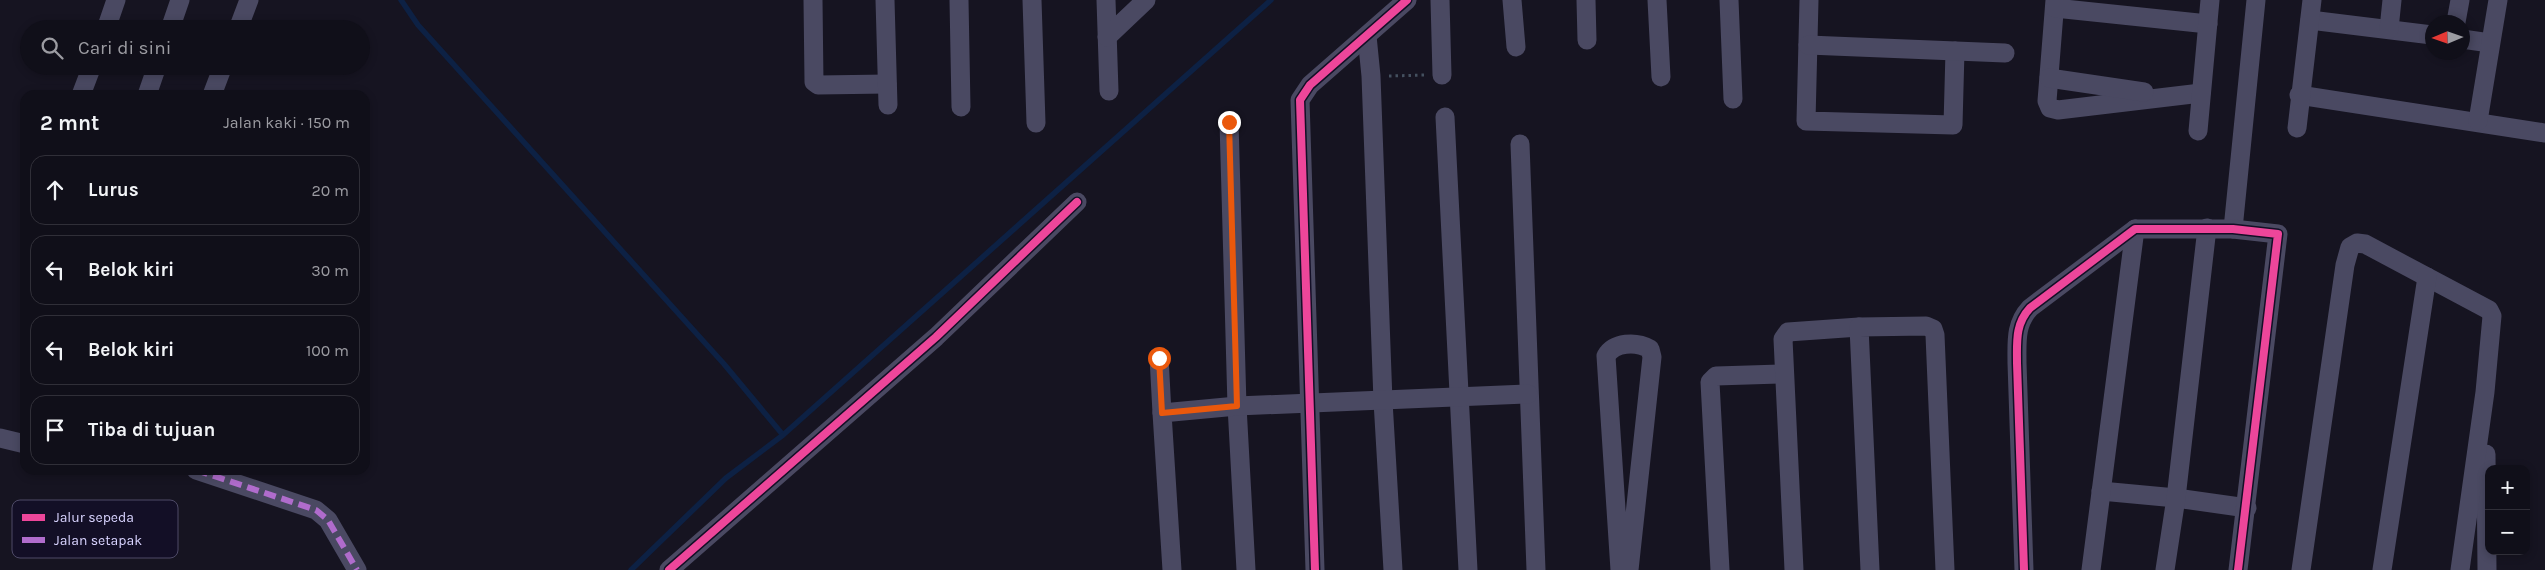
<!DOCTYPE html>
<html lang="id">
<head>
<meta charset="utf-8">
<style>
	body { margin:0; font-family:Karla,sans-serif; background:#1e1d26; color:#f1f3f6 }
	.controls { position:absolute; right:15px; bottom:15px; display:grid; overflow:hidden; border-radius:10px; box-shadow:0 2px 8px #0003 }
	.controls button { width:45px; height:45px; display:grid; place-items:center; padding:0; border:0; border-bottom:1px solid #302f38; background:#100f19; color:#f1f3f6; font:25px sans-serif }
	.compass { position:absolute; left:2425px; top:15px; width:45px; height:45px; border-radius:50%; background:#100f19; box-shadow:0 2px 8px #0003; rotate:268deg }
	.stop { position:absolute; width:15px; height:15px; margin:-11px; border:4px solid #ea580c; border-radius:50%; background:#fff }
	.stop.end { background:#ea580c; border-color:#fff; box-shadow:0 1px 5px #0008 }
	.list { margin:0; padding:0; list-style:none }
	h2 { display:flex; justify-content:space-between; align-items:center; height:65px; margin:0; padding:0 20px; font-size:21px }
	h2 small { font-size:16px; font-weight:400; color:#9c9ca2 }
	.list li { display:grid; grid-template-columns:32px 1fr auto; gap:15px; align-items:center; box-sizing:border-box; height:70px; margin:0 10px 10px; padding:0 10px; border:1px solid #302f38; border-radius:15px }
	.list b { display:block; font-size:19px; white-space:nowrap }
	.list em { font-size:16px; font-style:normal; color:#9c9ca2 }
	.icon { flex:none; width:28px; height:28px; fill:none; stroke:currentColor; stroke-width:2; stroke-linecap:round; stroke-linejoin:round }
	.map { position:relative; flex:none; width:2545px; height:570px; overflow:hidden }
	.search { position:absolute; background:#100f19; box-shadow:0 2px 8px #0003; left:20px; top:20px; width:350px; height:55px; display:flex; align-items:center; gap:12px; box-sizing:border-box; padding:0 18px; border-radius:28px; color:#9c9ca2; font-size:19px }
	.panel { position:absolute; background:#100f19; box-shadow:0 2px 8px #0003; left:20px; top:90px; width:350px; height:385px; border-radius:15px }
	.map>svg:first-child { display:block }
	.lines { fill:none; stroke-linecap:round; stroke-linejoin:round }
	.stream { stroke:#0d2144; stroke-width:5.5 }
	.path { stroke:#44505f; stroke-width:3; stroke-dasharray:2.5 4; stroke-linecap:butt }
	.street { stroke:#4a4962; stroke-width:19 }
	.quiet { stroke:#b06ccc; stroke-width:6; stroke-dasharray:12 6; stroke-linecap:butt }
	.cycleway-casing { stroke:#130f26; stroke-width:11 }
	.cycleway { stroke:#ed469a; stroke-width:8 }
	.route { stroke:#ea580c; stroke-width:6 }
	.key { fill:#130f26; stroke:#4e4a67; stroke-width:1 }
	.key-label { font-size:14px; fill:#d9d4ff }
</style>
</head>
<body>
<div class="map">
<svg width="2545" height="570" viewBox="0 0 2545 570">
	<rect width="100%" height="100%" fill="#161421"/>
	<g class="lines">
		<g class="stream">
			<path d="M 401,0 L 418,25 L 724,364 L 783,435"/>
			<path d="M 631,570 L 726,478 L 783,435 L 1271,0"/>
		</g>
		<path class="path" d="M 1389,76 L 1425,75"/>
		<g class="street">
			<path d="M 813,0 L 814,82 L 818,85 L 887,84"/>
			<path d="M 885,0 L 888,105"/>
			<path d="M 959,0 L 961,107"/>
			<path d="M 1032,0 L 1036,123"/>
			<path d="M 1106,0 L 1109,91"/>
			<path d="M 1440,0 L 1442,75"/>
			<path d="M 1512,0 L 1516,47"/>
			<path d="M 1586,0 L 1587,40"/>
			<path d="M 1657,0 L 1661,77"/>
			<path d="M 1729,0 L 1733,99"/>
			<path d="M 1809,0 L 1806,121 L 1953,125 L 1955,51"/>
			<path d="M 2055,0 L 2047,101 L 2050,108 L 2058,110 L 2201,93"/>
			<path d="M 2055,8 L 2208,24"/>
			<path d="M 2310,20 L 2432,35"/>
			<path d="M 2456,22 L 2460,0"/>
			<path d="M 106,29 L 116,0"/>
			<path d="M 170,29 L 180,0"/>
			<path d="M 238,29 L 249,0"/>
			<path d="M 2389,29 L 2392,0"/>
			<path d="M 1367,36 L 1371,76 L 1383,401 L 1393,570"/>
			<path d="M 1107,37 L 1146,0"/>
			<path d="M 2462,39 L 2490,43"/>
			<path d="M 1808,45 L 2005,53"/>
			<path d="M 2049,78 L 2144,92"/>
			<path d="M 81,95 L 92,66"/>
			<path d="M 147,95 L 157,66"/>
			<path d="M 212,95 L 223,66"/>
			<path d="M 2299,95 L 2545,133"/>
			<path d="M 1445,117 L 1468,570"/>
			<path d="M 2478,121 L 2498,0"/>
			<path d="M 1229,122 L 1237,406 L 1246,570"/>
			<path d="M 2297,128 L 2312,0"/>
			<path d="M 2198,131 L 2210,0"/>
			<path d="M 1520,144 L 1536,570"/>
			<path d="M 2233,229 L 2256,0"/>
			<path d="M 1159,357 L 1162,413"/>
			<path d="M 0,438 L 25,444"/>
			<path d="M 2486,454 L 2487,570"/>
			<path d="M 196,470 L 316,510 L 328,520 L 357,570"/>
			<path d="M 2101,491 L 2176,498 L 2247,508"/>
			<path d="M 669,570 L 936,337 L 1077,202"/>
			<path d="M 1172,570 L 1162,413 L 1237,406 L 1528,394"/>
			<path d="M 1315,570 L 1300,100 L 1310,85 L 1407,0"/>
			<path d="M 1620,570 L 1606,356 C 1614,342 1636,341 1650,349 L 1652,357 L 1629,570"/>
			<path d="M 1720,570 L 1710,382 L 1716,376 L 1784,374"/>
			<path d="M 1794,570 L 1783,339 L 1788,332 L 1859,327"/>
			<path d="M 1870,570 L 1859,327 L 1926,326 L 1933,329 L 1935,335 L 1945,570"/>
			<path d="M 2024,570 L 2017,363 C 2017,342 2015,324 2030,308 L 2135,229 L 2233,229 L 2278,234 L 2238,570"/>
			<path d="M 2091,570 L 2135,229"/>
			<path d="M 2165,570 L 2176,498 L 2207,228"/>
			<path d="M 2301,570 L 2345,265 L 2350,247 L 2357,243 L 2365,244 L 2489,310 L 2492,316 L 2485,392 L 2460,570"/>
			<path d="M 2382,570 L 2427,277"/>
		</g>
		<path class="quiet" d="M 196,470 L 316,510 L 328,520 L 357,570"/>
		<g class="cycleway-casing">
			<g id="cycleway">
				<path d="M 669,570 L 936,337 L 1077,202"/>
				<path d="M 1315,570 L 1300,100 L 1310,85 L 1407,0"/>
				<path d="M 2024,570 L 2017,363 C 2017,342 2015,324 2030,308 L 2135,229 L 2233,229 L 2278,234 L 2238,570"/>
			</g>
		</g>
		<use href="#cycleway" class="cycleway"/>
	</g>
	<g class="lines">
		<path class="route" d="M 1159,358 L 1162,413 L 1237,406 L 1229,122"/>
	</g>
	<rect x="12" y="500" width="166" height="58" rx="8" class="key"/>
	<rect x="22" y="514" width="23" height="7" fill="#ed469a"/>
	<rect x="22" y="537" width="23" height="6" fill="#b06ccc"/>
	<g class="key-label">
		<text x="54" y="522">Jalur sepeda</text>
		<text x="54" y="545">Jalan setapak</text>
	</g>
</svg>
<div class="controls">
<button>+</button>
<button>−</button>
</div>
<svg class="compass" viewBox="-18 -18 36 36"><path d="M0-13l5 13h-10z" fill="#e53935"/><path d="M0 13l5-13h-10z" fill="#9c9ca2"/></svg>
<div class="stop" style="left:1159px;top:358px"></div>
<div class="stop end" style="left:1229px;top:122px"></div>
<div class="search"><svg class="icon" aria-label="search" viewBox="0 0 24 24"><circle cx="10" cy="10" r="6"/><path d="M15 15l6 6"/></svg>Cari di sini</div>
<section class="panel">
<h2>2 mnt<small>Jalan kaki · 150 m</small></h2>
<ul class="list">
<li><svg class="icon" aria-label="ahead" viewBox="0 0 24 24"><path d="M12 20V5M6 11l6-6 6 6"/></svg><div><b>Lurus</b></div><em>20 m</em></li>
<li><svg class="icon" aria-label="left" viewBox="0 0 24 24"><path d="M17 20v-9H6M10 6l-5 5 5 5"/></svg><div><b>Belok kiri</b></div><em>30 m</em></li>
<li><svg class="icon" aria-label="left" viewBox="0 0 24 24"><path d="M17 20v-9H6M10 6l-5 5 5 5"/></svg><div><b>Belok kiri</b></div><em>100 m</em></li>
<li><svg class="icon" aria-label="arrive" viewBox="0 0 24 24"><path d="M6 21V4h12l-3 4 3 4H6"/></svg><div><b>Tiba di tujuan</b></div></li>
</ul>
</section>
</div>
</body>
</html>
